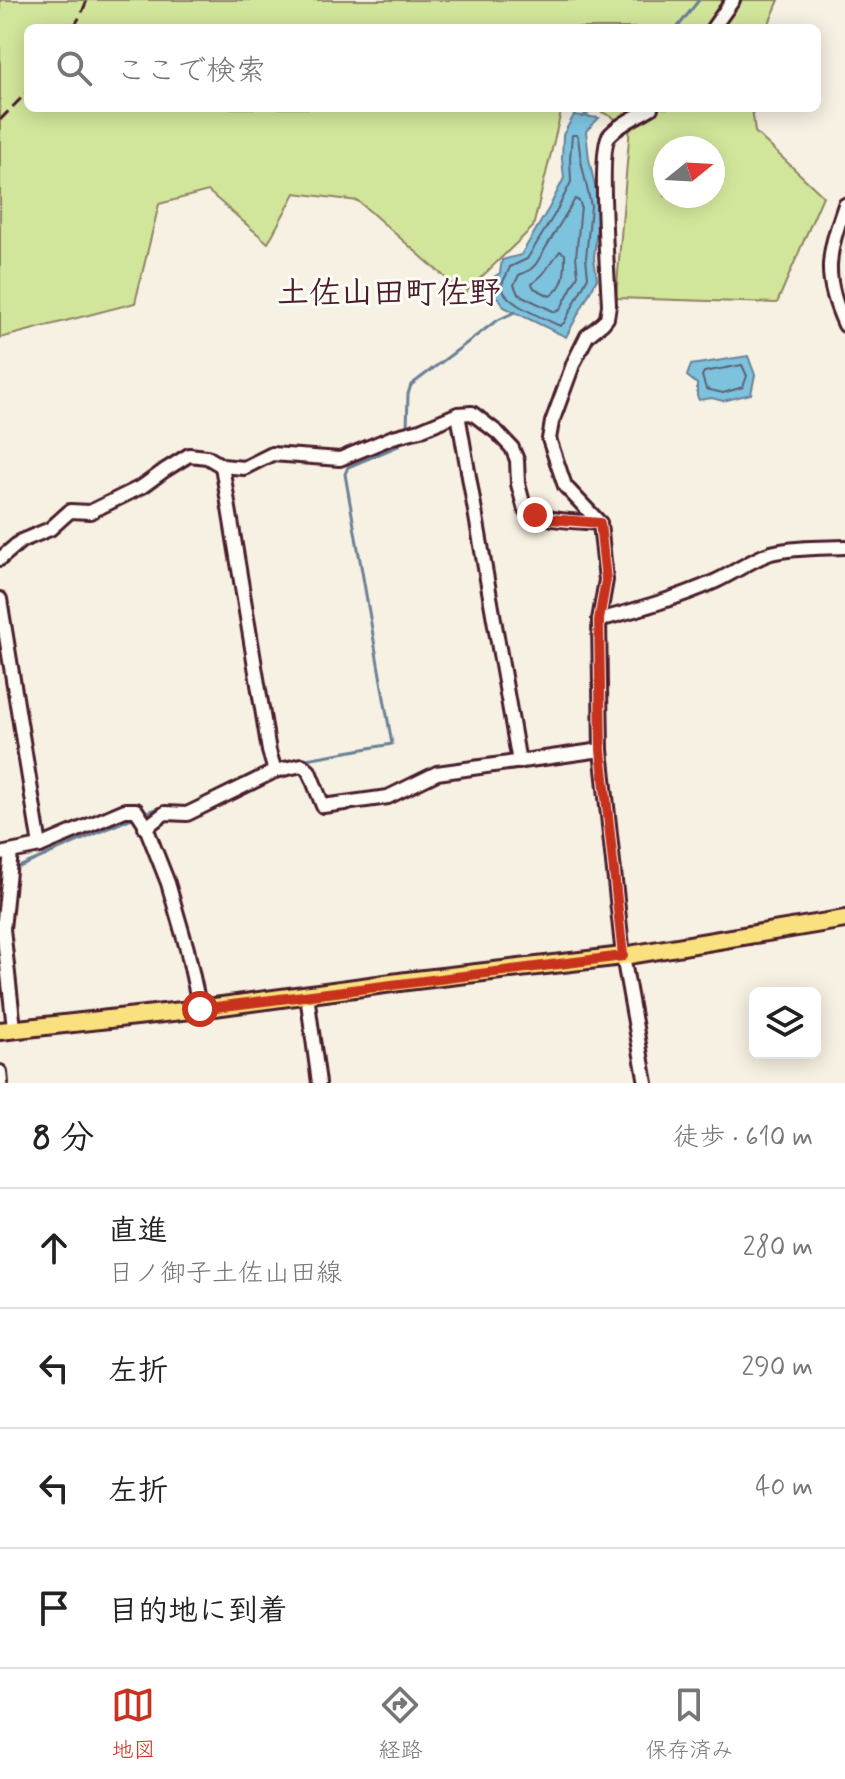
<!DOCTYPE html>
<html lang="ja">
<head>
<meta charset="utf-8">
<style>
	body { margin:0; font-family:Mynerve,"Klee One",sans-serif; background:#f6f6f6; color:#222 }
	.controls { position:absolute; right:24px; bottom:24px; display:grid; overflow:hidden; border-radius:12px; box-shadow:0 4px 20px #0003 }
	.controls button { width:72px; height:72px; display:grid; place-items:center; padding:0; border:0; border-bottom:2px solid #e0e0e0; background:#fff; color:#222; font:40px sans-serif }
	.compass { position:absolute; left:653px; top:136px; width:72px; height:72px; border-radius:50%; background:#fff; box-shadow:0 4px 20px #0003; rotate:72deg }
	.stop { position:absolute; width:24px; height:24px; margin:-18px; border:6px solid #c8321e; border-radius:50%; background:#fff }
	.stop.end { background:#c8321e; border-color:#fff; box-shadow:0 2px 8px #0008 }
	.list { margin:0; padding:0; list-style:none }
	h2 { display:flex; justify-content:space-between; align-items:center; height:104px; margin:0; padding:0 32px; font-size:34px }
	h2 small { font-size:26px; font-weight:400; color:#767676 }
	.list li { display:grid; grid-template-columns:52px 1fr auto; gap:24px; align-items:center; box-sizing:border-box; height:120px; padding:0 32px; border-top:2px solid #e0e0e0 }
	.list b { display:block; font-size:30px; white-space:nowrap }
	.list p { margin:0; font-size:26px; white-space:nowrap; color:#767676 }
	.list em { font-size:26px; font-style:normal; color:#767676 }
	.icon { flex:none; width:44px; height:44px; fill:none; stroke:currentColor; stroke-width:2; stroke-linecap:round; stroke-linejoin:round }
	.map { position:relative; flex:none; width:845px; height:1083px; overflow:hidden }
	.search { position:absolute; background:#fff; box-shadow:0 4px 20px #0003; left:24px; right:24px; top:24px; height:88px; display:flex; align-items:center; gap:20px; box-sizing:border-box; padding:0 28px; border-radius:12px; color:#767676; font-size:30px }
	.sheet { height:584px; background:#fff }
	nav { display:flex; justify-content:space-around; align-items:center; box-sizing:border-box; height:112px; border-top:2px solid #e0e0e0; background:#fff; font-size:22px; color:#767676 }
	nav a { display:grid; justify-items:center; gap:4px }
	nav .on { color:#c8321e }
	.map>svg:first-child { display:block }
	.green { fill:#d2e69b; stroke:#8e8263; stroke-width:2; fill-rule:evenodd }
	.water { fill:#7dc3de; stroke:#698196; stroke-width:2 }
	.lines { fill:none; stroke-linecap:round; stroke-linejoin:round }
	.shore { stroke:#5e6173; stroke-width:2 }
	.stream { stroke:#698196; stroke-width:3 }
	.minor-casing { stroke:#4a1f2b; stroke-width:18 }
	.major-casing { stroke:#4a1f2b; stroke-width:22 }
	.minor { stroke:#fdfcf7; stroke-width:12 }
	.major { stroke:#fae180; stroke-width:16 }
	.rail { stroke:#4a1f2b; stroke-width:3; stroke-dasharray:12 6; stroke-linecap:butt }
	.route { stroke:#c8321e; stroke-width:10 }
	.labels { text-anchor:middle; dominant-baseline:central; stroke-width:6; stroke-linejoin:round; paint-order:stroke }
	.quarter-label { font-size:32px; font-weight:bold; fill:#4a1f2b; stroke:#fdfcf7 }
</style>
</head>
<body>
<div class="map">
<svg width="845" height="1083" viewBox="0 0 845 1083">
	<rect width="100%" height="100%" fill="#f7f1e3"/>
	<filter id="ink" filterUnits="userSpaceOnUse"><feTurbulence type="fractalNoise" baseFrequency=".0125" numOctaves="2"/><feDisplacementMap in="SourceGraphic" scale="16" xChannelSelector="R" yChannelSelector="G"/><feConvolveMatrix kernelMatrix="1 2 1 2 8 2 1 2 1" color-interpolation-filters="sRGB"/></filter>
	<g filter="url(#ink)">
		<g class="green">
			<path d="M 0,0 L 779,0 L 767,28 L 28,28 L 28,108 L 562,108 L 533,227 L 464,294 L 358,201 L 295,193 L 268,243 L 208,191 L 159,204 L 135,303 L 0,338 Z"/>
			<path d="M 594,108 L 752,108 L 755,132 L 823,196 L 777,303 L 616,298 L 630,126 ZM 665,148 L 713,148 L 713,196 L 665,196 Z"/>
		</g>
		<g class="water">
			<path d="M 574,115 L 599,118 L 586,131 L 589,159 L 599,205 L 594,258 L 597,279 L 566,337 L 504,307 L 499,298 L 494,297 L 494,277 L 500,273 L 502,260 L 521,255 L 549,208 L 564,178 L 562,159 L 563,135 Z"/>
			<path d="M 748,356 L 755,375 L 751,394 L 723,401 L 712,398 L 699,400 L 697,396 L 697,384 L 687,376 L 691,365 Z"/>
		</g>
		<g class="lines">
			<g class="shore">
				<path d="M 572,135 L 576,135 L 578,137 L 581,161 L 591,206 L 586,258 L 588,277 L 564,323 L 560,326 C 546,319 500,302 502,285 C 503,280 508,273 510,267 L 527,259 L 556,212 L 571,182 L 570,158 Z"/>
				<path d="M 575,199 L 579,201 L 581,206 L 576,257 L 578,275 L 560,310 L 555,312 L 518,294 L 514,285 L 519,275 L 530,270 L 536,264 Z"/>
				<path d="M 560,251 L 565,254 C 565,271 566,285 550,296 L 534,288 L 532,284 L 543,274 Z"/>
				<path d="M 742,365 L 747,376 L 743,387 L 723,393 L 706,389 L 702,376 L 704,372 Z"/>
			</g>
			<g class="stream">
				<path d="M 677,28 L 699,0"/>
				<path d="M 582,117 L 596,108"/>
				<path d="M 407,429 L 408,394 L 411,385 L 496,321 L 515,312"/>
				<path d="M 289,762 L 392,744 L 345,474 L 348,467 L 398,446 L 403,440"/>
				<path d="M 220,791 L 270,767"/>
				<path d="M 184,808 L 209,796"/>
				<path d="M 145,813 L 159,808 L 164,808"/>
				<path d="M 12,870 L 134,817"/>
			</g>
			<g class="minor-casing">
				<g id="minor">
					<path d="M 713,28 L 733,0"/>
					<path d="M 845,205 C 828,254 822,275 845,325"/>
					<path d="M 458,414 L 519,762"/>
					<path d="M 222,466 L 269,751 L 275,771"/>
					<path d="M 0,559 L 21,541 L 50,529 L 70,511 L 90,512 L 143,486 L 165,470 L 189,455 L 207,457 L 222,466 L 244,468 L 272,454 L 340,459 L 393,437 L 420,430 L 458,414 L 472,413 L 498,433 L 512,448 L 517,460 L 518,484 L 525,510 C 547,522 575,521 600,523"/>
					<path d="M 0,599 L 40,846"/>
					<path d="M 599,620 C 639,609 678,598 716,581 C 734,573 752,559 771,553 C 795,547 821,548 845,547"/>
					<path d="M 145,828 L 165,813 L 187,814 L 275,771 L 302,765 L 309,771 L 323,806 L 388,797 L 437,773 L 601,750"/>
					<path d="M 11,852 L 3,929 L 14,1028"/>
					<path d="M 0,854 L 40,846 L 125,810 L 136,810 L 144,822 L 168,883 L 187,949 L 200,1009"/>
					<path d="M 307,995 L 319,1083"/>
					<path d="M 0,1072 L 1,1083"/>
					<path d="M 646,1083 L 623,956 L 601,750 L 599,620 L 606,580 L 600,523 L 565,486 L 549,439 L 552,422 L 574,362 L 587,336 L 603,323 L 607,318 L 609,305 C 608,280 598,150 609,136 C 619,124 638,116 651,108"/>
				</g>
			</g>
			<g class="major-casing">
				<path id="major" d="M 0,1031 L 200,1009 L 407,981 L 623,956 L 845,919"/>
			</g>
			<use href="#minor" class="minor"/>
			<use href="#major" class="major"/>
			<g class="rail">
				<path d="M 73,28 L 81,15 L 87,0"/>
				<path d="M 0,120 L 28,91"/>
			</g>
		</g>
	</g>
	<g class="lines" filter="url(#ink)">
		<path class="route" d="M 200,1009 L 623,956 L 601,750 L 599,620 L 606,580 L 600,523 L 550,519 L 535,515"/>
	</g>
	<g class="labels">
		<g class="quarter-label">
			<text x="389" y="294">土佐山田町佐野</text>
		</g>
	</g>
</svg>
<div class="controls">
<button><svg class="icon" aria-label="layers" viewBox="0 0 24 24"><path d="M12 4l9 5-9 5-9-5zM3 14l9 5 9-5"/></svg></button>
</div>
<svg class="compass" viewBox="-18 -18 36 36"><path d="M0-13l5 13h-10z" fill="#e53935"/><path d="M0 13l5-13h-10z" fill="#767676"/></svg>
<div class="stop" style="left:200px;top:1009px"></div>
<div class="stop end" style="left:535px;top:515px"></div>
<div class="search"><svg class="icon" aria-label="search" viewBox="0 0 24 24"><circle cx="10" cy="10" r="6"/><path d="M15 15l6 6"/></svg>ここで検索</div>
</div>
<section class="sheet">
<h2>8 分<small>徒歩 · 610 m</small></h2>
<ul class="list">
<li><svg class="icon" aria-label="ahead" viewBox="0 0 24 24"><path d="M12 20V5M6 11l6-6 6 6"/></svg><div><b>直進</b><p>日ノ御子土佐山田線</p></div><em>280 m</em></li>
<li><svg class="icon" aria-label="left" viewBox="0 0 24 24"><path d="M17 20v-9H6M10 6l-5 5 5 5"/></svg><div><b>左折</b></div><em>290 m</em></li>
<li><svg class="icon" aria-label="left" viewBox="0 0 24 24"><path d="M17 20v-9H6M10 6l-5 5 5 5"/></svg><div><b>左折</b></div><em>40 m</em></li>
<li><svg class="icon" aria-label="arrive" viewBox="0 0 24 24"><path d="M6 21V4h12l-3 4 3 4H6"/></svg><div><b>目的地に到着</b></div></li>
</ul>
</section>
<nav>
<a class="on"><svg class="icon" aria-label="map" viewBox="0 0 24 24"><path d="M3 6l6-2 6 2 6-2v14l-6 2-6-2-6 2zM9 4v14M15 6v14"/></svg>地図</a>
<a><svg class="icon" aria-label="directions" viewBox="0 0 24 24"><path d="M12 3l9 9-9 9-9-9zM9 14v-3h6M13 9l2 2-2 2"/></svg>経路</a>
<a><svg class="icon" aria-label="saved" viewBox="0 0 24 24"><path d="M7 4h10v16l-5-4-5 4z"/></svg>保存済み</a>
</nav>
</body>
</html>
